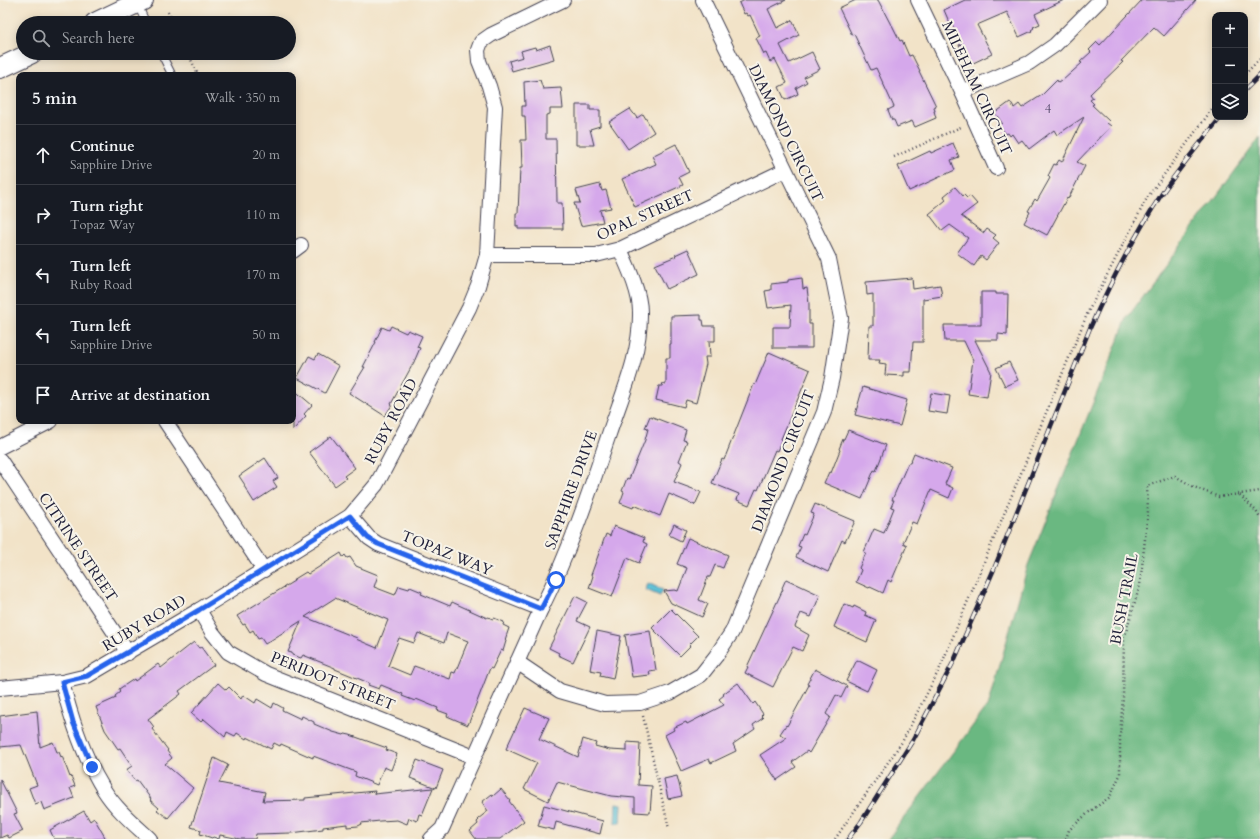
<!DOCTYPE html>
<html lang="en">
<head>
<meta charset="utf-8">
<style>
	body { margin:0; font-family:Cardo,serif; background:#20242c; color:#f1f3f6 }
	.controls { position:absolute; right:12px; top:12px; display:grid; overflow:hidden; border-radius:8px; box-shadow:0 2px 10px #0003 }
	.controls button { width:36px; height:36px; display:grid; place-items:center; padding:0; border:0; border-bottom:1px solid #363941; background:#171b24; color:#f1f3f6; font:20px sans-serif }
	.stop { position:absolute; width:12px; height:12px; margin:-9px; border:3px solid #2563eb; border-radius:50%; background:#fff }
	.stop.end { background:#2563eb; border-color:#fff; box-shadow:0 1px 4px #0008 }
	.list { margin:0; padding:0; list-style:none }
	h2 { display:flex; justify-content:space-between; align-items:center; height:52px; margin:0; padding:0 16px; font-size:17px }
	h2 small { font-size:13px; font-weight:400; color:#9ea1a6 }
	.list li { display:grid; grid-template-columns:26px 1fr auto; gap:12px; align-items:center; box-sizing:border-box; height:60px; padding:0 16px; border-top:1px solid #363941 }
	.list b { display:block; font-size:15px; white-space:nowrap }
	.list p { margin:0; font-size:13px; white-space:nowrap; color:#9ea1a6 }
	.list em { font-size:13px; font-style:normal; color:#9ea1a6 }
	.icon { flex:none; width:22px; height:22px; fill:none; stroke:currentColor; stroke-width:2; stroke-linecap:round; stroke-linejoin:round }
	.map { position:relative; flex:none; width:1260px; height:839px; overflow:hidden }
	.search { position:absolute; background:#171b24; box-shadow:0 2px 10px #0003; left:16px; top:16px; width:280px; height:44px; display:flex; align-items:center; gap:10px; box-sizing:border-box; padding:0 14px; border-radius:22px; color:#9ea1a6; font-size:15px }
	.panel { position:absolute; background:#171b24; box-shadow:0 2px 10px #0003; left:16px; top:72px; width:280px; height:352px; border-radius:8px }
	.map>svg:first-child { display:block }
	.forest { fill:#6ab881; stroke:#466d5e }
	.water { fill:#57bed4; stroke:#3c7088 }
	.building { fill:#d5a8eb; fill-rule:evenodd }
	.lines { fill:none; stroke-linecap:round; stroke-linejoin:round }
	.lane-casing { stroke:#413f50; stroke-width:9 }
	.street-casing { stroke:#413f50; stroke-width:16 }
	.secondary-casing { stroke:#413f50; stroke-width:22 }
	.path { stroke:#413f50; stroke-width:2.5; stroke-dasharray:1 3; stroke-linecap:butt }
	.lane { stroke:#fff; stroke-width:7 }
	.street { stroke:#fff; stroke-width:14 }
	.secondary { stroke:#fff; stroke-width:20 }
	.rail-casing { stroke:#22223b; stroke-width:4.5 }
	.rail { stroke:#f7f3e8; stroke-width:3; stroke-dasharray:9; stroke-linecap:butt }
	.route { stroke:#2563eb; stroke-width:5 }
	.labels { text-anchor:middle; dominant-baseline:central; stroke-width:4; stroke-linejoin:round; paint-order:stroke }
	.number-label { font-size:13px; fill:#4f4467 }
	.street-label { font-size:15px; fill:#22223b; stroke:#f7f3e8 }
</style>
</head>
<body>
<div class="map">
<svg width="1260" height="839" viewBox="0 0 1260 839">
	<rect width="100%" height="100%" fill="#f7f3e8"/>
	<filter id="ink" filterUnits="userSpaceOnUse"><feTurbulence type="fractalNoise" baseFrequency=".025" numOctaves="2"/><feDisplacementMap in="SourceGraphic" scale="8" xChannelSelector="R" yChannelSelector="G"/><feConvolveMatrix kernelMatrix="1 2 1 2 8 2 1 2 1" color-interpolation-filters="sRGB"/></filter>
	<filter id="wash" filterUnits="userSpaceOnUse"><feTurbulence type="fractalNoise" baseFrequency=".012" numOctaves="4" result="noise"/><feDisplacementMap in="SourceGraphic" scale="16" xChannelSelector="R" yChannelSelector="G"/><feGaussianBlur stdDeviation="0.9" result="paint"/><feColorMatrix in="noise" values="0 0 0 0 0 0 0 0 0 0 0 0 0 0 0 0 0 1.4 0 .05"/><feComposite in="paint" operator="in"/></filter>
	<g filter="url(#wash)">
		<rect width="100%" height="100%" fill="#f2e3c8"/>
		<path class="forest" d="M 1260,137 L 1260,839 L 888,839 L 989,704 L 1028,565 L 1127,318 Z"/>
		<g class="water">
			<path d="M 648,583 L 663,590 L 660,596 L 646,590 Z"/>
			<path d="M 616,803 L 622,804 L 621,823 L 615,823 Z"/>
		</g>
		<g id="blocks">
			<g class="building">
				<path d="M 745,0 L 786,0 L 768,9 L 777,28 L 792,20 L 799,35 L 780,45 L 789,63 L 812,52 L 820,69 L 804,77 L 807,82 L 796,88 L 798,94 L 785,100 L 779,87 L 787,83 L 775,59 L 770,62 L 766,53 L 764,54 L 756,38 L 760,36 L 750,15 L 748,16 L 746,13 L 744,14 L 739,3 Z"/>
				<path d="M 856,0 L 878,0 L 891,25 L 892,25 L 900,41 L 902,40 L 909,56 L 912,55 L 920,71 L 919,71 L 936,106 L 934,107 L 935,111 L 934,111 L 936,118 L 915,127 L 912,121 L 897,127 L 894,120 L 892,120 L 888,110 L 894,107 L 876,68 L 871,70 L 854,34 L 852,35 L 839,8 Z"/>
				<path d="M 965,0 L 1064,0 L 1035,14 L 1040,24 L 1033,27 L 1034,28 L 1031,30 L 1032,31 L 1019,37 L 1007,12 L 977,25 L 992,54 L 967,66 L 961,55 L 963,54 L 959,45 L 962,44 L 952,24 L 950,24 L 944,10 Z"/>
				<path d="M 1142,0 L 1196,0 L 1164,36 L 1154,27 L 1121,61 L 1123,62 L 1090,94 L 1093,98 L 1090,100 L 1094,104 L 1092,105 L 1109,121 L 1107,123 L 1111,126 L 1077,162 L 1085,166 L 1068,199 L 1067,198 L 1047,235 L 1024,223 L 1030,212 L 1028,211 L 1035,199 L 1037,201 L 1050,178 L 1048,176 L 1054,164 L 1056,165 L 1059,160 L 1062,162 L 1084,117 L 1057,135 L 1054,130 L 1029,149 L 1022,140 L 1018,143 L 1012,134 L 1010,136 L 1008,133 L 1006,134 L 999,125 L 1002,123 L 995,113 L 1010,102 L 1014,108 L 1019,104 L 1022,108 L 1042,95 L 1057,80 L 1058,82 L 1061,80 L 1062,81 L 1082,63 L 1080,62 L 1091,52 L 1089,50 L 1097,42 L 1100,45 Z"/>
				<path d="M 550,45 L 554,59 L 512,71 L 509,61 L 523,57 L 521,51 L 535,47 L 536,50 Z"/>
				<path d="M 540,80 L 543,89 L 561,88 L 563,109 L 550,109 L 550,114 L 546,115 L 546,139 L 556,139 L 557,203 L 562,203 L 563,229 L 518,229 L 518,226 L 516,226 L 516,213 L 518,213 L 520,168 L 522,168 L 521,140 L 526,140 L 525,116 L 522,116 L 522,106 L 525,106 L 524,82 Z"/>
				<path d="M 576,105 L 590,105 L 590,110 L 600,110 L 600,126 L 590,129 L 594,145 L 576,145 Z"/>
				<path d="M 630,109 L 637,118 L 643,114 L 654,132 L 628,149 L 609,122 Z"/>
				<path d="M 953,143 L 959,157 L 951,160 L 955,170 L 909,191 L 898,166 L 930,151 L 931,153 Z"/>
				<path d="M 676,144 L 689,172 L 679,177 L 683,185 L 635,207 L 622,179 L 656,164 L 652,156 Z"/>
				<path d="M 600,184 L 602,191 L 606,190 L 611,208 L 600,210 L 603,222 L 581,226 L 574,203 L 580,203 L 576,190 Z"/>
				<path d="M 955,187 L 963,196 L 964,195 L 967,198 L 970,196 L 977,204 L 961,216 L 984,233 L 987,229 L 996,235 L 993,238 L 999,243 L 986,260 L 981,256 L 974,266 L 957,253 L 968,238 L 950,225 L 942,231 L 929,214 L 946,200 L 944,196 Z"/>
				<path d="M 688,249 L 699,274 L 667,289 L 655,265 L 676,256 L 675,255 Z"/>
				<path d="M 802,278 L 803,289 L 807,288 L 809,304 L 809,324 L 812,324 L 812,348 L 773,348 L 773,327 L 790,327 L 791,305 L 768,308 L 765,291 L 771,290 L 771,284 L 788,282 L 788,280 Z"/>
				<path d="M 912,278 L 913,289 L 940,285 L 942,296 L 923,299 L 923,342 L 913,342 L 911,372 L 904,372 L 904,376 L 885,375 L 886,364 L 879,363 L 880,360 L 868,360 L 869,326 L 873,326 L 873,294 L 867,295 L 866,282 Z"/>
				<path d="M 981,292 L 996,292 L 996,294 L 1008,294 L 1007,335 L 998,334 L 998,340 L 975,340 L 991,372 L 987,397 L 968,394 L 973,360 L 964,341 L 945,341 L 944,325 L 981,325 Z"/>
				<path d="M 701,315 L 701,320 L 703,320 L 704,326 L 715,326 L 715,341 L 709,341 L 710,357 L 705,357 L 706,364 L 696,403 L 686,400 L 684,407 L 656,400 L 659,386 L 662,386 L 663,383 L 666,384 L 666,358 L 670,358 L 670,344 L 671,344 L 671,316 Z"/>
				<path d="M 391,326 L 406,333 L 408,330 L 422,336 L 417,347 L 420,348 L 414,362 L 391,404 L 392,405 L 385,416 L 349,393 L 365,367 L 363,367 L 376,342 L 375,342 L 382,327 L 389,330 Z"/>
				<path d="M 769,352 L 810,370 L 781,439 L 782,439 L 777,451 L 775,450 L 758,490 L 756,489 L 749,505 L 737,500 L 739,494 L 712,483 L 722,459 L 724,460 L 754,384 L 755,385 Z"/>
				<path d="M 318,354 L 339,366 L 325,393 L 297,378 L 309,356 L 315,359 Z"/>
				<path d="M 1009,362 L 1018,380 L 1005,386 L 996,368 Z"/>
				<path d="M 863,387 L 907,400 L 900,426 L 855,415 Z"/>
				<path d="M 293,389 L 312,405 L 304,414 L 306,416 L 293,430 Z"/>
				<path d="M 931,393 L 950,396 L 947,414 L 928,411 Z"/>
				<path d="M 650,416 L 686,430 L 683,440 L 687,441 L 679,461 L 682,463 L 674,482 L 701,492 L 695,505 L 669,494 L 660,516 L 634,505 L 633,508 L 620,503 L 624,492 L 622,491 L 627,478 L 629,479 L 645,440 L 648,429 L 645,428 Z"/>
				<path d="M 848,430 L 886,445 L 876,471 L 874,470 L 862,499 L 824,483 L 829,472 L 831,473 L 840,450 L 839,449 L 843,439 L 844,439 Z"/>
				<path d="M 331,436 L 355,468 L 344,476 L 346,478 L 335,486 L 309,452 Z"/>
				<path d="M 914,453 L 952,468 L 945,484 L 953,488 L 949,498 L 931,490 L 917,524 L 912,522 L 903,543 L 907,545 L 891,582 L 888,580 L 883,593 L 870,587 L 869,588 L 856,582 L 861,570 L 859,568 L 866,553 L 864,552 L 874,529 L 884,533 L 894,508 L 891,507 L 894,500 L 892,500 L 908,463 L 910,463 Z"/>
				<path d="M 265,458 L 278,478 L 273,481 L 277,487 L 254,502 L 244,486 L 245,485 L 239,476 Z"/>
				<path d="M 815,504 L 855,521 L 845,542 L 842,540 L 828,572 L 796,557 L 801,547 L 798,546 L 803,534 L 805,535 L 814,514 L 811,513 Z"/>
				<path d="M 674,524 L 686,530 L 681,541 L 669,535 Z"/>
				<path d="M 614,526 L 644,538 L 643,542 L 647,544 L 639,563 L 627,558 L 612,597 L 589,588 L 593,576 L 591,575 L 606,534 L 610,536 Z"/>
				<path d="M 688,538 L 728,555 L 723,568 L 715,565 L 710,577 L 708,577 L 699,600 L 708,604 L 702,617 L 671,603 L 664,591 L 675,590 L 678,591 L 687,568 L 677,564 Z"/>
				<path d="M 341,553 L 343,557 L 345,555 L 347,558 L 350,557 L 356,566 L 378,575 L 374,587 L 395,595 L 399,586 L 409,589 L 410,587 L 422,592 L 421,594 L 450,606 L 452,602 L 487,618 L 488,617 L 493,619 L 494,618 L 504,622 L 503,625 L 509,628 L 505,640 L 506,641 L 503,651 L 501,650 L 492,669 L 490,668 L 468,725 L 447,716 L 448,714 L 437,710 L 438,708 L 416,699 L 415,701 L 402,696 L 403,694 L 381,685 L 379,689 L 368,685 L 369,683 L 335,669 L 335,668 L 303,655 L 301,658 L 292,655 L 292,653 L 288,652 L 301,621 L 265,644 L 261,638 L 258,639 L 253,630 L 250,632 L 245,624 L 243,625 L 237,616 L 294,581 L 293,580 L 306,572 L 308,574 ZM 335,598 L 388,620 L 377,648 L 356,639 L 357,638 L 305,617 ZM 418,633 L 444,643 L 447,633 L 468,641 L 455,673 L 452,672 L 450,679 L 414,666 L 410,675 L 388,666 L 399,638 L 414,643 Z"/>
				<path d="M 786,579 L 820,595 L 811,617 L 801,613 L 795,627 L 809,635 L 802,651 L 793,647 L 773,687 L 745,673 L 748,667 L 747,667 L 783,589 L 782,588 Z"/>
				<path d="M 575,596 L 587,602 L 577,621 L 590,627 L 573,662 L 558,655 L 559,653 L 549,648 Z"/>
				<path d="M 844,604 L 853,608 L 854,606 L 866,612 L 865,615 L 876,620 L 867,642 L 834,627 Z"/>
				<path d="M 671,609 L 698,636 L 689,645 L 690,646 L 680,656 L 652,628 Z"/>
				<path d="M 597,631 L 621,636 L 613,679 L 600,676 L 601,672 L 590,670 Z"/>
				<path d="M 650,631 L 656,670 L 649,671 L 650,675 L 632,677 L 625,635 Z"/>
				<path d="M 194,642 L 199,648 L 201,647 L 214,665 L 179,691 L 181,694 L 148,719 L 154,727 L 152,729 L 168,750 L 167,751 L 172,758 L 165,764 L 193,788 L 168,818 L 157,810 L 159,808 L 150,800 L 151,799 L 137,780 L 135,781 L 126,770 L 132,766 L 120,748 L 118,749 L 105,730 L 96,707 L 116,698 L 115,696 L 120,692 L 119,689 L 134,679 L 135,681 L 158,664 L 161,668 Z"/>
				<path d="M 857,660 L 877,670 L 867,691 L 846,681 Z"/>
				<path d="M 815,669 L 847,686 L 841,698 L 836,695 L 826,714 L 830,717 L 809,753 L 807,751 L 792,762 L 796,767 L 777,780 L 760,755 L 786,738 L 780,734 L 786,725 L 787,726 L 801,700 L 809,685 L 807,684 Z"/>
				<path d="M 218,683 L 226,690 L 229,687 L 241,699 L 243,695 L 255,703 L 257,699 L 272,708 L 274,703 L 283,708 L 282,710 L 301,719 L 302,716 L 314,722 L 314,724 L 333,732 L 344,735 L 345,734 L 350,735 L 387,748 L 386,750 L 397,754 L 391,770 L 384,767 L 377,785 L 355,776 L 356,772 L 313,756 L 313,758 L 281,744 L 280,746 L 274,743 L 271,749 L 247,737 L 246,739 L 237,733 L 235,736 L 227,732 L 225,737 L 204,719 L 201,722 L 191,713 Z"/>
				<path d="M 738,683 L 753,704 L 755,702 L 763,714 L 761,716 L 763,718 L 753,725 L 755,729 L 733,744 L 736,751 L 711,763 L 709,759 L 681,771 L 665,735 L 674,730 L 673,728 L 686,722 L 687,724 L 724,705 L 719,699 L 724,695 L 723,694 Z"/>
				<path d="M 525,708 L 549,718 L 539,739 L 578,757 L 583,739 L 596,743 L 595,746 L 610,750 L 627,751 L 627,742 L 640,743 L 638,785 L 652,786 L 650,813 L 635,812 L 635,798 L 611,796 L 557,782 L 548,801 L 524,789 L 537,763 L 506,749 Z"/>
				<path d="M 37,711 L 40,747 L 53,742 L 57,752 L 59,752 L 61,757 L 62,756 L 70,777 L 71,776 L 75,786 L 70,788 L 74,798 L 44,810 L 41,802 L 35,804 L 29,788 L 37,785 L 21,745 L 0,747 L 0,716 Z"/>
				<path d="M 214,758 L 228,765 L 219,783 L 265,792 L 263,801 L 305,800 L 305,798 L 375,791 L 374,794 L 433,788 L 422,815 L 419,814 L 417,821 L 409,818 L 407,824 L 397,820 L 380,821 L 361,823 L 362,824 L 358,826 L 347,827 L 347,824 L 323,827 L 323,829 L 291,833 L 256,834 L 255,839 L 240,839 L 220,835 L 219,839 L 213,837 L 212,838 L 200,834 L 201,830 L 191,827 Z"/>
				<path d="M 417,760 L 443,770 L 436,788 L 410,778 Z"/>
				<path d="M 677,776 L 682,796 L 668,799 L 664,779 Z"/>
				<path d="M 0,779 L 17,813 L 14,814 L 23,831 L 9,838 L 7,835 L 0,838 Z"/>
				<path d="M 501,789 L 510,800 L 509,801 L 524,821 L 500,839 L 476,839 L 470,831 L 478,824 L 477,822 L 479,820 L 478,819 L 488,811 L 482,802 L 492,794 L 493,796 Z"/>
				<path d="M 544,805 L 603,821 L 600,834 L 556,822 L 554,830 L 538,826 Z"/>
				<path d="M 84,811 L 90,821 L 94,818 L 106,839 L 54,839 L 50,830 Z"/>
			</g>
		</g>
	</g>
	<g filter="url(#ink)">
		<use href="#blocks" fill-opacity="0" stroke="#413f50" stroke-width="1"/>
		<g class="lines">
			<g class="lane-casing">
				<g id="lane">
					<path d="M 137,3 L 146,23"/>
					<path d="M 161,53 L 172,75"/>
				</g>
			</g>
			<g class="street-casing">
				<g id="street">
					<path d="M 918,0 L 962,92 L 996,168"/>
					<path d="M 962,92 L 1029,63 L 1055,45 L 1100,0"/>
					<path d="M 293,251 L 301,245"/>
					<path d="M 487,255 L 596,255 L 620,249 L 785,170"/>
					<path d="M 165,421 L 264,570"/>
					<path d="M 0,447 L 51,421"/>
					<path d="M 0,460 L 128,653"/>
					<path d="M 350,516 L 369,538 L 378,544 L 541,609"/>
					<path d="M 199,610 L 212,632 L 228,652 L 266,674 L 474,757"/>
					<path d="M 517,662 L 560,691 L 605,704 L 640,703 L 670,693 L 701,675 L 716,656 L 732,632 L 824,412 L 832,378 L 841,318 L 829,259 L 703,0"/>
					<path d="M 62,682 C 71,718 84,758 104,790 C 116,809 134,824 150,839"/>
					<path d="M 0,688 L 62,682 L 87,676 L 199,610 L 350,516 L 376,485 L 381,476 L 469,308 L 478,286 L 487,255 L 495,107 L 489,86 L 479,61 L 478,50 L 481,42 L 491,35 L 563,0"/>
					<path d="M 431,839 L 442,829 L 541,609 C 569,553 589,494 609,434 C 622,395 641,354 640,312 C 640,292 628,267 620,249"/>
				</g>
			</g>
			<g class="secondary-casing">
				<g id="secondary">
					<path d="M 95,23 L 143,0"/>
					<path d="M 0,68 L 32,53"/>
				</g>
			</g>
			<g class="path">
				<path d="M 168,12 L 174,23"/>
				<path d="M 188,53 L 198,75"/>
				<path d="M 1245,74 L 1260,59"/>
				<path d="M 894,157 L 963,126"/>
				<path d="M 1240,495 L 1256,511 L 1260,518"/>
				<path d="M 643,716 L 669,829"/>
				<path d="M 835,839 L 902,742 L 940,668 L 1088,312 L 1147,198 L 1215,105"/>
				<path d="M 1066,839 L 1069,830 L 1088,813 L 1110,797 L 1120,775 L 1120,736 L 1123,697 L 1124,638 L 1140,585 L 1148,511 L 1147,486 L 1175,476 L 1194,487 L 1219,497 L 1260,491"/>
			</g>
			<use href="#lane" class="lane"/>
			<use href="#street" class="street"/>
			<use href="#secondary" class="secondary"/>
			<g class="rail-casing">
				<g id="rail">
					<path d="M 1245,90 L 1260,75"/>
					<path d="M 848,839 L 861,822 L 913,740 L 954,661 L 994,569 L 1090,328 C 1111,281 1135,235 1163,192 C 1181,166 1201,142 1221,117"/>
				</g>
			</g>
			<use href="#rail" class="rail"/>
		</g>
	</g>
	<g class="lines" filter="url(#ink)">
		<path class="route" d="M 92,767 L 73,722 L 62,682 L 87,676 L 128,652 L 199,610 L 350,516 L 368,538 L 378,544 L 541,609 L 556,580"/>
	</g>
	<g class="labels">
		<g class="number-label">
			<text x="1048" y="109">4</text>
		</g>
		<g class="street-label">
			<text transform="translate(977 88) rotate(65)">MILEHAM CIRCUIT</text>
			<text transform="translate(786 133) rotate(64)">DIAMOND CIRCUIT</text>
			<text transform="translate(645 215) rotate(-24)">OPAL STREET</text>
			<text transform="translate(391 421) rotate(-62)">RUBY ROAD</text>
			<text transform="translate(783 461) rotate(-69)">DIAMOND CIRCUIT</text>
			<text transform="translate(571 490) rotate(-70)">SAPPHIRE DRIVE</text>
			<text transform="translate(78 547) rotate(56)">CITRINE STREET</text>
			<text transform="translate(447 553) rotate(22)">TOPAZ WAY</text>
			<text transform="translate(1124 599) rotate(-79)">BUSH TRAIL</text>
			<text transform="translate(144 623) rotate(-31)">RUBY ROAD</text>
			<text transform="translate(333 681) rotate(22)">PERIDOT STREET</text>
		</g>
	</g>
</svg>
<div class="controls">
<button>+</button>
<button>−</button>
<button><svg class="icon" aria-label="layers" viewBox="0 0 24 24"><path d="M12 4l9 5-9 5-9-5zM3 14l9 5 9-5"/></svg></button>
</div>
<div class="stop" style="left:556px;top:580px"></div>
<div class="stop end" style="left:92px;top:767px"></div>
<div class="search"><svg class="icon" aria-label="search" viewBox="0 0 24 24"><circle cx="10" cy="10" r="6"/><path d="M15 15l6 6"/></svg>Search here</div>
<section class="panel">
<h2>5 min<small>Walk · 350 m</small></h2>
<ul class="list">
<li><svg class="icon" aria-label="ahead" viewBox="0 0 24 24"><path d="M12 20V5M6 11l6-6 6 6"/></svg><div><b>Continue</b><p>Sapphire Drive</p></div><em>20 m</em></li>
<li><svg class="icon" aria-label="right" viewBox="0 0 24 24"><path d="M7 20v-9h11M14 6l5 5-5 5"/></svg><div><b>Turn right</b><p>Topaz Way</p></div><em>110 m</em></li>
<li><svg class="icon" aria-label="left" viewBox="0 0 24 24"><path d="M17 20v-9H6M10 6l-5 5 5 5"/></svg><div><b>Turn left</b><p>Ruby Road</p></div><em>170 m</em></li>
<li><svg class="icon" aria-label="left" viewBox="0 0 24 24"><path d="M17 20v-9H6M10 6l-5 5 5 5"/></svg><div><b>Turn left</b><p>Sapphire Drive</p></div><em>50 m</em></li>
<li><svg class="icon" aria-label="arrive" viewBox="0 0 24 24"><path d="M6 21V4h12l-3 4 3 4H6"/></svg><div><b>Arrive at destination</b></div></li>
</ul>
</section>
</div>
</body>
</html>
